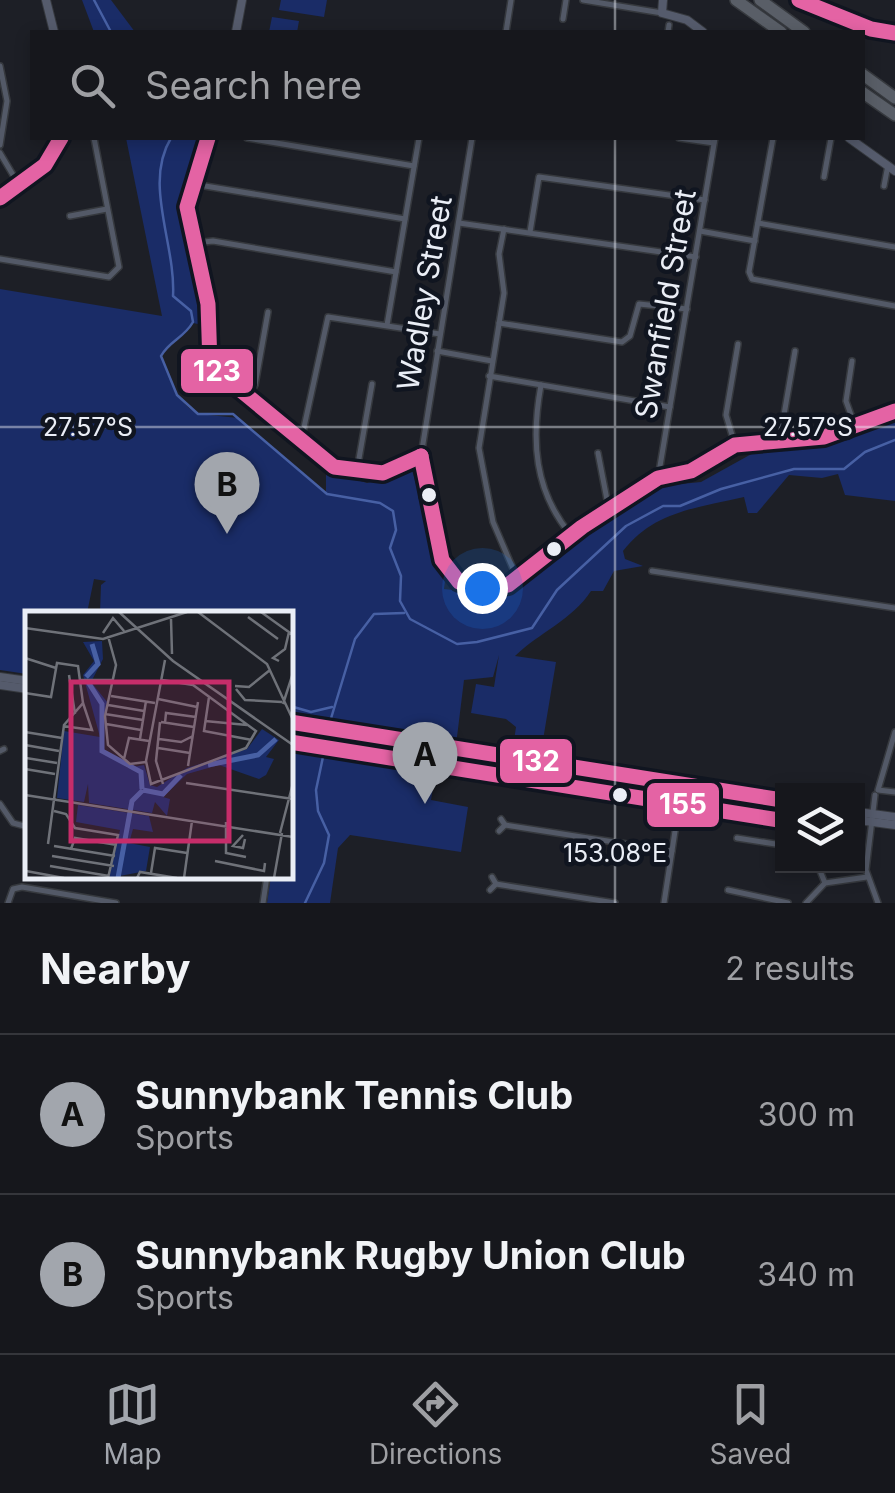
<!DOCTYPE html>
<html lang="en">
<head>
<meta charset="utf-8">
<style>
	body { margin:0; font-family:Inter,sans-serif; background:#232429; color:#f1f3f6 }
	.controls { position:absolute; right:30px; bottom:30px; display:grid; overflow:hidden; border-radius:0px; box-shadow:0 5px 15px #0003 }
	.controls button { width:90px; height:90px; display:grid; place-items:center; padding:0; border:0; border-bottom:2px solid #35363b; background:#16171c; color:#f1f3f6; font:50px sans-serif }
	.you { position:absolute; left:482px; top:588px; width:35px; height:35px; margin:-25px; border:8px solid #fff; border-radius:50%; background:#1a73e8; box-shadow:0 0 0 15px #1a73e833 }
	.badge { display:grid; place-items:center; width:65px; height:65px; border-radius:50%; background:#a2a6ad; color:#111; font-size:32px; font-weight:700 }
	.pin { position:absolute; translate:-50% -82px; filter:drop-shadow(0 2px 5px #0008) }
	.pin::after { content:''; position:absolute; top:52px; width:35px; height:30px; background:inherit; clip-path:polygon(0 0,100% 0,50% 100%) }
	.list { margin:0; padding:0; list-style:none }
	h2 { display:flex; justify-content:space-between; align-items:center; height:130px; margin:0; padding:0 40px; font-size:42px }
	h2 small { font-size:32px; font-weight:400; color:#9e9fa3 }
	.list li { display:grid; grid-template-columns:65px 1fr auto; gap:30px; align-items:center; box-sizing:border-box; height:160px; padding:0 40px; border-top:2px solid #35363b }
	.list b { display:block; font-size:38px; white-space:nowrap }
	.list p { margin:0; font-size:32px; white-space:nowrap; color:#9e9fa3 }
	.list em { font-size:32px; font-style:normal; color:#9e9fa3 }
	.icon { flex:none; width:55px; height:55px; fill:none; stroke:currentColor; stroke-width:2; stroke-linecap:round; stroke-linejoin:round }
	.map { position:relative; flex:none; width:895px; height:903px; overflow:hidden }
	.search { position:absolute; background:#16171c; box-shadow:0 5px 15px #0003; left:30px; right:30px; top:30px; height:110px; display:flex; align-items:center; gap:25px; box-sizing:border-box; padding:0 35px; border-radius:0px; color:#9e9fa3; font-size:38px }
	.sheet { height:450px; background:#16171c }
	nav { display:flex; justify-content:space-around; align-items:center; box-sizing:border-box; height:140px; border-top:2px solid #35363b; background:#16171c; font-size:28px; color:#9e9fa3 }
	nav a { display:grid; justify-items:center; gap:5px }
	nav .on { color:#a2a6ad }
	.map>svg:first-child { display:block }
	.green { fill:#1a2c67 }
	.lines { fill:none; stroke-linecap:round; stroke-linejoin:round }
	.stream { stroke:#4760a4; stroke-width:2.5 }
	.street-casing { stroke:#36393e; stroke-width:8 }
	.secondary-casing { stroke:#36393e; stroke-width:10 }
	.highway-casing { stroke:#36393e; stroke-width:14 }
	.street { stroke:#535967; stroke-width:5 }
	.secondary { stroke:#555b6c; stroke-width:8 }
	.highway { stroke:#595e67; stroke-width:11 }
	.bus-1-casing { stroke:#101520; stroke-width:22 }
	.bus-2-casing { stroke:#101520; stroke-width:22 }
	.bus-3-casing { stroke:#101520; stroke-width:22 }
	.bus-1 { stroke:#e463a4; stroke-width:15 }
	.bus-2 { stroke:#e463a4; stroke-width:15 }
	.bus-3 { stroke:#e463a4; stroke-width:15 }
	.ticks { fill:none; stroke:#eaeef6; stroke-width:2.5; stroke-opacity:0.45 }
	.bus-dot { fill:#eaeef6; stroke:#101520; stroke-width:4 }
	.labels { text-anchor:middle; dominant-baseline:central; stroke-width:9; stroke-linejoin:round; paint-order:stroke }
	.street-label { font-size:30px; fill:#eaeef6; stroke:#101520 }
	.inset-river { fill:none; stroke:#4760a4; stroke-width:5 }
	.inset-road { fill:none; stroke:#6f7279; stroke-width:2.5 }
	.view { fill:#c62d6a; fill-opacity:0.15; stroke:#c62d6a; stroke-width:5 }
	.inset-edge { fill:none; stroke:#eaeef6; stroke-width:5 }
	.ticks-label { font-size:25px; text-anchor:middle; fill:#eaeef6; stroke:#101520; stroke-width:9; stroke-linejoin:round; paint-order:stroke }
	.line-badge { stroke:#101520; stroke-width:4 }
	.badge-label { font-size:28px; text-anchor:middle; font-weight:bold; fill:#fff }
</style>
</head>
<body>
<div class="map">
<svg width="895" height="903" viewBox="0 0 895 903">
	<rect width="100%" height="100%" fill="#1d1f26"/>
	<g class="green">
		<path d="M 82,0 L 111,0 L 135,32 L 94,32 Z"/>
		<path d="M 281,0 L 327,0 L 324,17 L 279,10 Z"/>
		<path d="M 272,17 L 299,21 L 297,32 L 269,32 Z"/>
		<path d="M 126,138 L 201,138 L 182,204 L 203,325 L 193,323 C 184,338 169,341 161,355 L 176,395 L 189,408 L 198,414 L 239,418 L 326,493 L 326,471 L 367,483 L 412,470 L 418,491 L 422,483 L 439,564 L 446,573 L 444,589 L 487,594 L 506,590 L 660,486 L 701,482 L 764,447 L 823,447 L 895,418 L 895,501 L 845,495 L 838,474 L 822,478 L 789,475 L 757,513 L 748,513 L 744,497 C 697,508 654,511 623,551 L 625,559 L 643,566 L 614,571 L 603,591 L 591,591 C 572,620 540,632 515,656 L 556,662 L 540,758 L 512,754 L 516,727 L 506,719 L 471,713 L 476,684 L 494,687 L 499,655 L 493,677 L 464,680 L 456,745 L 290,717 L 290,613 L 100,613 L 101,585 L 106,581 L 94,579 L 87,613 L 28,613 L 27,674 L 0,670 L 0,289 L 162,316 Z"/>
		<path d="M 290,739 L 438,759 L 431,800 L 468,807 L 461,852 L 350,835 L 338,848 L 330,903 L 267,903 L 271,876 L 290,876 Z"/>
	</g>
	<g class="lines">
		<g class="stream">
			<path d="M 94,0 L 111,32"/>
			<path d="M 171,138 C 143,184 176,244 173,296 L 191,311 L 193,322 C 184,338 169,341 161,356 L 177,395 L 198,414 L 233,414 L 327,494 L 380,503 L 393,511 L 396,530 L 390,548 L 401,576 L 400,601 L 410,619 L 457,644 L 477,642 L 532,628 L 557,590 L 626,526 L 663,506 L 680,506 L 721,489 L 794,469 L 844,469 L 865,452 L 895,440"/>
			<path d="M 290,706 L 311,712 L 332,707"/>
			<path d="M 329,725 L 355,639 L 374,614 L 404,613"/>
			<path d="M 305,903 L 324,863 L 329,835 L 318,811 L 316,790 L 327,738"/>
		</g>
		<g class="street-casing">
			<g id="street">
				<path d="M 583,0 L 662,13"/>
				<path d="M 563,19 L 566,0"/>
				<path d="M 506,32 L 511,0"/>
				<path d="M 668,32 L 669,25"/>
				<path d="M 0,66 L 7,101 L 0,145"/>
				<path d="M 247,138 L 414,166"/>
				<path d="M 679,138 L 714,143"/>
				<path d="M 773,138 L 749,272 L 752,279 L 895,306"/>
				<path d="M 0,153 L 19,185"/>
				<path d="M 824,177 L 831,138"/>
				<path d="M 193,184 L 405,219"/>
				<path d="M 884,186 L 888,165"/>
				<path d="M 70,216 L 107,209"/>
				<path d="M 459,223 L 696,257"/>
				<path d="M 758,223 L 895,247"/>
				<path d="M 504,229 L 499,254 L 504,293 L 479,448 L 493,522 L 517,578"/>
				<path d="M 700,231 L 755,241"/>
				<path d="M 530,232 L 539,177 L 705,200"/>
				<path d="M 195,243 L 213,241 L 396,272"/>
				<path d="M 0,259 L 109,277 L 119,267 L 94,138"/>
				<path d="M 499,323 L 622,342 L 630,336 L 639,304 L 687,309"/>
				<path d="M 387,325 L 419,138"/>
				<path d="M 437,351 L 492,361"/>
				<path d="M 852,361 L 846,401 L 855,426"/>
				<path d="M 489,376 L 670,407"/>
				<path d="M 541,385 C 531,440 534,491 571,535"/>
				<path d="M 248,397 L 255,385 L 268,312"/>
				<path d="M 780,438 L 795,351"/>
				<path d="M 301,441 L 328,317 L 440,334"/>
				<path d="M 735,445 L 726,415 L 738,344"/>
				<path d="M 598,453 L 609,510"/>
				<path d="M 421,456 L 472,138"/>
				<path d="M 357,470 L 372,384"/>
				<path d="M 658,478 L 715,138"/>
				<path d="M 652,571 L 895,608"/>
				<path d="M 895,732 L 878,790 L 895,792"/>
				<path d="M 0,751 L 4,749"/>
				<path d="M 875,795 L 866,870 L 878,903"/>
				<path d="M 0,804 L 13,823 L 28,827"/>
				<path d="M 505,825 L 672,851"/>
				<path d="M 499,831 L 505,825 L 501,819"/>
				<path d="M 737,838 L 782,845"/>
				<path d="M 818,866 L 825,883"/>
				<path d="M 496,884 L 615,903"/>
				<path d="M 490,890 L 496,884 L 492,877"/>
				<path d="M 728,890 L 788,903"/>
				<path d="M 8,903 L 13,889 L 22,887 L 116,903"/>
				<path d="M 263,903 L 267,876"/>
				<path d="M 664,903 L 681,792"/>
				<path d="M 806,903 L 825,883 L 867,877"/>
			</g>
		</g>
		<g class="secondary-casing">
			<g id="secondary">
				<path d="M 46,0 L 54,32"/>
				<path d="M 663,0 L 662,13 L 687,20 L 703,32"/>
				<path d="M 799,0 L 871,29 L 895,33"/>
				<path d="M 236,32 L 242,0"/>
				<path d="M 208,138 L 187,207 L 208,304 L 210,365 L 334,467 L 383,473 L 421,456 C 432,505 431,612 508,585 L 582,527 L 658,478 L 691,471 L 735,445 L 766,439 L 824,437 L 895,411"/>
				<path d="M 849,138 L 895,171"/>
				<path d="M 0,198 L 45,165 L 61,138"/>
				<path d="M 0,677 L 28,681"/>
				<path d="M 0,685 L 28,689"/>
				<path d="M 290,722 L 782,800"/>
				<path d="M 290,732 L 782,808"/>
				<path d="M 858,812 L 895,817"/>
				<path d="M 858,820 L 895,825"/>
			</g>
		</g>
		<g class="highway-casing">
			<g id="highway">
				<path d="M 736,0 L 781,32"/>
				<path d="M 760,0 L 804,32"/>
				<path d="M 862,74 L 895,98"/>
				<path d="M 862,92 L 895,115"/>
			</g>
		</g>
		<use href="#street" class="street"/>
		<use href="#secondary" class="secondary"/>
		<use href="#highway" class="highway"/>
		<g class="bus-1-casing">
			<g id="bus-1">
				<path d="M 208,138 L 187,207 L 208,304 L 210,365 L 334,467 L 383,473 L 421,456"/>
				<path d="M 0,198 L 45,165 L 61,138"/>
				<path d="M 421,456 L 442,560 L 459,582 L 487,590 L 508,585 L 582,527 L 658,478 L 691,471 L 735,445 L 824,437 L 895,411"/>
			</g>
		</g>
		<g class="bus-2-casing">
			<g id="bus-2">
				<path d="M 799,0 L 871,29 L 895,33"/>
				<path d="M 290,722 L 782,800"/>
			</g>
		</g>
		<g class="bus-3-casing">
			<path id="bus-3" d="M 290,742 L 779,820"/>
		</g>
		<use href="#bus-1" class="bus-1"/>
		<use href="#bus-2" class="bus-2"/>
		<use href="#bus-3" class="bus-3"/>
	</g>
	<path class="ticks" d="M 615,0 L 615,32M 615,138 L 615,903M 0,427 L 895,427"/>
	<g class="bus-dot">
		<circle cx="429" cy="495" r="9"/>
		<circle cx="554" cy="549" r="9"/>
		<circle cx="620" cy="795" r="9"/>
	</g>
	<g class="labels">
		<g class="street-label">
			<text transform="translate(424 293) rotate(-80)">Wadley Street</text>
			<text transform="translate(665 304) rotate(-80)">Swanfield Street</text>
		</g>
	</g>
	<g transform="translate(25 611)">
		<rect width="268" height="268" fill="#1d1f26"/>
		<path d="M 77,30 L 78,48 L 66,71 L 83,92 L 75,134 L 80,143 L 103,157 L 119,154 L 125,174 L 132,176 L 162,157 L 222,138 L 237,118 L 254,129 L 241,146 L 249,148 L 241,164 L 234,168 L 194,154 L 162,163 L 138,186 L 145,188 L 142,205 L 130,191 L 127,202 L 64,192 L 63,173 L 59,191 L 32,187 L 39,120 L 75,126 L 58,64 L 69,50 L 58,31 ZM 53,194 L 124,205 L 128,221 L 108,218 L 104,232 L 125,236 L 121,260 L 84,267 L 95,219 L 51,211 Z" fill="#1a2c67"/>
		<path class="inset-river" d="M 61,66 L 73,53 L 67,33M 63,71 L 77,93 L 77,140 L 116,161 L 117,178M 183,154 L 233,144 L 251,128M 118,179 L 138,183 L 156,164M 93,267 L 107,190 L 118,179"/>
		<path class="inset-road" d="M 94,1 L 148,50 L 268,134M 173,1 L 242,53 L 268,109M 236,1 L 268,24M 223,6 L 253,28M 146,8 L 147,43M 0,17 L 78,28 L 162,1M 78,22 L 88,7 L 99,20M 83,25 L 91,54 L 80,105 L 83,134 L 105,153 L 121,151M 0,47 L 31,57M 254,50 L 248,47 L 260,38 L 264,21M 44,64 L 50,103M 54,69 L 89,69M 137,69 L 168,74 L 231,120 L 221,137 L 126,173 L 121,150 L 140,49M 210,75 L 224,76 L 245,59M 211,78 L 220,89 L 257,91M 0,82 L 26,86 L 32,52 L 53,55 L 58,92 L 39,114 L 23,233M 86,85 L 130,92M 184,86 L 179,120 L 227,129M 133,88 L 172,96M 258,93 L 268,62M 83,94 L 119,100M 80,103 L 118,109M 180,110 L 222,114M 135,111 L 131,150 L 138,173M 136,111 L 169,116M 140,112 L 141,102 L 171,106M 81,113 L 116,119M 38,115 L 67,119 L 58,92M 0,121 L 37,127M 115,128 L 121,90M 134,128 L 156,131 L 168,125M 0,134 L 34,140M 133,137 L 165,142M 1,147 L 32,152M 99,148 L 104,127 L 124,130M 163,155 L 173,91M 0,158 L 30,163M 161,172 L 268,188M 0,184 L 268,226M 29,200 L 41,203 L 50,217 L 93,224 L 83,267M 201,211 L 201,242 L 221,246M 255,222 L 268,172M 218,224 L 208,235 L 218,237 L 220,228M 29,235 L 90,245M 46,238 L 50,227 L 92,234M 27,245 L 89,255M 190,250 L 239,260 L 240,252M 25,255 L 84,265M 1,260 L 39,267M 126,262 L 130,237 L 162,242M 112,267 L 115,261 L 152,267M 159,267 L 167,210M 249,267 L 257,222"/>
		<path class="view" d="M 46,71 L 204,71 L 204,230 L 46,230 Z"/>
		<rect width="268" height="268" class="inset-edge"/>
	</g>
	<g class="ticks-label">
		<text x="88" y="436">27.57°S</text>
		<text x="808" y="436">27.57°S</text>
		<text x="615" y="862">153.08°E</text>
	</g>
	<g class="line-badge">
		<rect x="179" y="347" width="76" height="48" rx="10" fill="#e463a4"/>
		<rect x="498" y="737" width="76" height="48" rx="10" fill="#e463a4"/>
		<rect x="645" y="781" width="76" height="48" rx="10" fill="#e463a4"/>
	</g>
	<g class="badge-label">
		<text x="217" y="381">123</text>
		<text x="536" y="771">132</text>
		<text x="683" y="814">155</text>
	</g>
</svg>
<div class="controls">
<button><svg class="icon" aria-label="layers" viewBox="0 0 24 24"><path d="M12 4l9 5-9 5-9-5zM3 14l9 5 9-5"/></svg></button>
</div>
<div class="you"></div>
<div class="pin badge" style="left:425px;top:804px">A</div>
<div class="pin badge" style="left:227px;top:534px">B</div>
<div class="search"><svg class="icon" aria-label="search" viewBox="0 0 24 24"><circle cx="10" cy="10" r="6"/><path d="M15 15l6 6"/></svg>Search here</div>
</div>
<section class="sheet">
<h2>Nearby<small>2 results</small></h2>
<ul class="list">
<li><span class="badge">A</span><div><b>Sunnybank Tennis Club</b><p>Sports</p></div><em>300 m</em></li>
<li><span class="badge">B</span><div><b>Sunnybank Rugby Union Club</b><p>Sports</p></div><em>340 m</em></li>
</ul>
</section>
<nav>
<a class="on"><svg class="icon" aria-label="map" viewBox="0 0 24 24"><path d="M3 6l6-2 6 2 6-2v14l-6 2-6-2-6 2zM9 4v14M15 6v14"/></svg>Map</a>
<a><svg class="icon" aria-label="directions" viewBox="0 0 24 24"><path d="M12 3l9 9-9 9-9-9zM9 14v-3h6M13 9l2 2-2 2"/></svg>Directions</a>
<a><svg class="icon" aria-label="saved" viewBox="0 0 24 24"><path d="M7 4h10v16l-5-4-5 4z"/></svg>Saved</a>
</nav>
</body>
</html>
